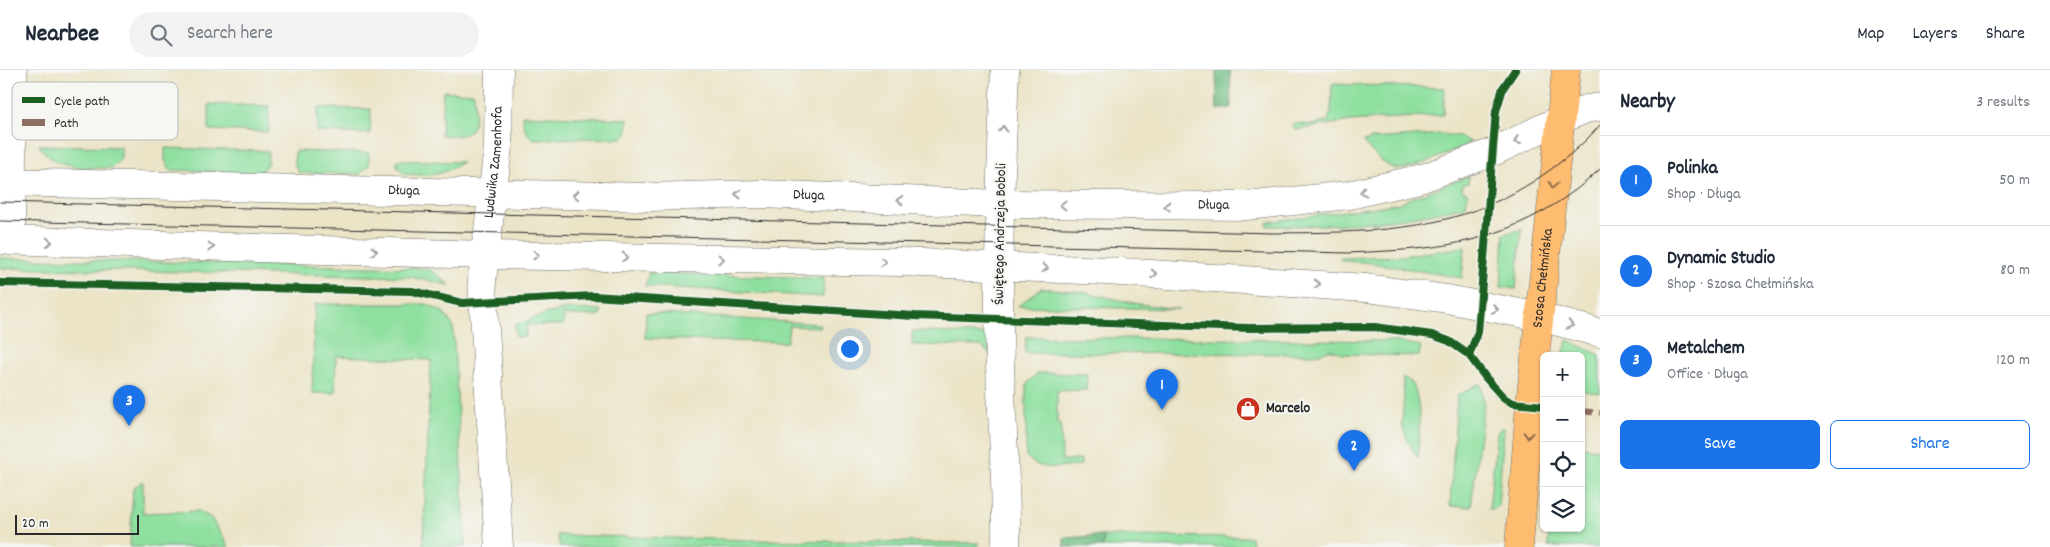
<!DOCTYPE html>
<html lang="en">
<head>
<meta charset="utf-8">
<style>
	body { margin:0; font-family:Dekko,sans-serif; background:#f2f2f3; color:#1f2937 }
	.controls { position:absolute; right:15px; bottom:15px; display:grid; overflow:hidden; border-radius:8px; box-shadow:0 1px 4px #0004 }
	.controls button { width:45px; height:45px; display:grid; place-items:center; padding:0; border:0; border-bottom:1px solid #e0e1e3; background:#fff; color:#1f2937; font:25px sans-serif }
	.scale { position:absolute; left:15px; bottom:12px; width:124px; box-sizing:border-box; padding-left:5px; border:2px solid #2b2b2b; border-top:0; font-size:14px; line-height:18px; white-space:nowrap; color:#2b2b2b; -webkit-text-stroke:4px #f6f6f2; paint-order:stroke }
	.you { position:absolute; left:849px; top:278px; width:18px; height:18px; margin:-12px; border:4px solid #fff; border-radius:50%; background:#1a73e8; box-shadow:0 0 0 8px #1a73e833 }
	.badge { display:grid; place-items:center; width:32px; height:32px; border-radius:50%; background:#1a73e8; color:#fff; font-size:16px; font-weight:700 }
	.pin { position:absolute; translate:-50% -41px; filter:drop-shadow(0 1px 2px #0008) }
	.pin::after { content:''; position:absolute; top:26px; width:18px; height:15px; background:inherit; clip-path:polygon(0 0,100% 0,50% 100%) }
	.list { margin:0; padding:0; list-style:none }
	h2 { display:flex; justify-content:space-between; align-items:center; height:65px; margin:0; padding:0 20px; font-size:21px }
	h2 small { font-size:16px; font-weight:400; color:#747a83 }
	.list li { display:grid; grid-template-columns:32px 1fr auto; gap:15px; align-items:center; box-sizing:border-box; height:90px; padding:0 20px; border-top:1px solid #e0e1e3 }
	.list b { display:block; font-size:19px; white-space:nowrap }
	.list p { margin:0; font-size:16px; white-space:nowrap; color:#747a83 }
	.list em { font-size:16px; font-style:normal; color:#747a83 }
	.actions { display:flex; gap:10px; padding:15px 20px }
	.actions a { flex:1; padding:11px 0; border:1px solid #1a73e8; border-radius:8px; text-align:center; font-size:18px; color:#1a73e8 }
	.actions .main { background:#1a73e8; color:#fff }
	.icon { flex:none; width:28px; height:28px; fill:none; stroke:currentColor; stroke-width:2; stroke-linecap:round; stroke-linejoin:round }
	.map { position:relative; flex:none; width:1600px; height:477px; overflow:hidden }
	header { display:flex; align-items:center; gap:30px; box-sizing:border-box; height:70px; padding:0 25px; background:#fff; border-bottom:1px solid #e0e1e3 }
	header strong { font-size:24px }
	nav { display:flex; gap:28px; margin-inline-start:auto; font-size:18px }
	.search { width:350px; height:45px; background:#f2f2f3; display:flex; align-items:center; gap:12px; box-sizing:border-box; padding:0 18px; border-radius:28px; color:#747a83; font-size:19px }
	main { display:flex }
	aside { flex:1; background:#fff }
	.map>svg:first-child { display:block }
	.green { fill:#8fe0a0; stroke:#5d8666 }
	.forest { fill:#73be86; stroke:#4f7458 }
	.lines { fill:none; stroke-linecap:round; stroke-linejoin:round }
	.minor-casing { stroke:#6e6c62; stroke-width:29 }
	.major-casing { stroke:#6e6c62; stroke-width:29 }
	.minor { stroke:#fff; stroke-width:28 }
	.major { stroke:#febc71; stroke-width:28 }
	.tram { stroke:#2b2b2b; stroke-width:1 }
	.quiet { stroke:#8d6e63; stroke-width:6; stroke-dasharray:12 6; stroke-linecap:butt }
	.cycleway-casing { stroke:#f6f6f2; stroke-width:11 }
	.cycleway { stroke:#1b5e20; stroke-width:8 }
	.oneway { stroke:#a0a0a0 }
	.oneway2 { stroke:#8a6c4a }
	.labels { text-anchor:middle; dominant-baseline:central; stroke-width:4.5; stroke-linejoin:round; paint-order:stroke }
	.street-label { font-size:15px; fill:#2b2b2b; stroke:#f6f6f2 }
	.poi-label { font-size:15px; font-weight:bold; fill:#2b2b2b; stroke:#f6f6f2; text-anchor:start }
	.key { fill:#f6f6f2; stroke:#b9b9b6; stroke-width:1 }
	.key-label { font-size:14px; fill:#2b2b2b }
</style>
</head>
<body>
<header>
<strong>Nearbee</strong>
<div class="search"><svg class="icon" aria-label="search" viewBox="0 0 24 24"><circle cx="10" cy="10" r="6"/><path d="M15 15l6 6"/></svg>Search here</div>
<nav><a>Map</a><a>Layers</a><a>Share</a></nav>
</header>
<main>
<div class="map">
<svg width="1600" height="477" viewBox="0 0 1600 477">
	<rect width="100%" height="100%" fill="#f6f6f2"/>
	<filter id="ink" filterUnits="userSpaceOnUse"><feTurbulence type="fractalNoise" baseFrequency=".02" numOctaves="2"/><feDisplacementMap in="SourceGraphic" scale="10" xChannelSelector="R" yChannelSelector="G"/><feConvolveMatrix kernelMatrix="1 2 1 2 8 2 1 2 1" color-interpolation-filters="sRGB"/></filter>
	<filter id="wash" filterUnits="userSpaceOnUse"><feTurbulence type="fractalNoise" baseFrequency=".0096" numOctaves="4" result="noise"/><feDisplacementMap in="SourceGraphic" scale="20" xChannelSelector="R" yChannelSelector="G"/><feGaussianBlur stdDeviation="1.12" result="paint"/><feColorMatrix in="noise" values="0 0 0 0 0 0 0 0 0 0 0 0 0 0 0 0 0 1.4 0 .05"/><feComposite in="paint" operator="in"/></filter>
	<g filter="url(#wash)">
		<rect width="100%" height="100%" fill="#ebe4c7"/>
		<g class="green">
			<path d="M 1332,14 L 1445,18 L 1443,45 L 1350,51 L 1296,60 L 1293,57 L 1293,53 L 1313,55 L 1328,51 L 1331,42 Z"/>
			<path d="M 443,21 L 474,23 C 474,34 479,59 465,64 C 459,67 448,65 441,65 Z"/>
			<path d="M 209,34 L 269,36 L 269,62 L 209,60 Z"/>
			<path d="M 318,38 L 371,39 L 370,64 L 317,62 Z"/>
			<path d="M 522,45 L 628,49 L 627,64 L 623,68 L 534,69 C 524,63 524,56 522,45 Z"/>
			<path d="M 1442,64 L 1458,66 L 1471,72 C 1458,79 1409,102 1397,99 C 1383,96 1373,82 1363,72 L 1373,69 Z"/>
			<path d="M 39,75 L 121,77 L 121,89 L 112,98 C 84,98 55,101 39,75 Z"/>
			<path d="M 165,78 L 268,81 L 268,93 L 260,103 L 170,100 L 165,90 Z"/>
			<path d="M 295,81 L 369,83 L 369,95 L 360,104 L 299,103 L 294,93 Z"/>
			<path d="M 397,90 L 462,92 C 441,107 429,106 404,104 L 397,96 Z"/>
			<path d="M 1469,106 L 1468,113 L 1463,114 L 1462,120 L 1468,123 L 1466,136 C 1397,153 1338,156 1267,156 L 1268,152 L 1396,134 Z"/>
			<path d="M 1522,159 L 1516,219 L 1501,217 L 1504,164 Z"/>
			<path d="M 1465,177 L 1462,208 L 1373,193 L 1342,191 L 1340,188 L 1400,186 Z"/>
			<path d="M 0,188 L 417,198 L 431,200 L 450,215 L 411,207 L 0,198 Z"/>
			<path d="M 649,203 L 824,208 L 823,227 L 645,216 Z"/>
			<path d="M 1041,218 L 1083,222 L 1139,234 L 1179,239 L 1018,236 Z"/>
			<path d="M 315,234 L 427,234 L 443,242 L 453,256 L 466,477 L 423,477 L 431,290 L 336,286 L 335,323 L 312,323 Z"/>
			<path d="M 568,239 L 601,240 L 600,246 L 564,245 L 563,255 L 527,255 L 526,267 L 516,267 L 515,255 L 545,244 Z"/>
			<path d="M 646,243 L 821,254 L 821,257 L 789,256 L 787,272 L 706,271 L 645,268 Z"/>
			<path d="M 912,261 L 989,265 L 989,284 L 981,276 L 912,275 Z"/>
			<path d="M 1026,267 L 1393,271 L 1421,276 L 1419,286 L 1343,284 C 1333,279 1329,278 1320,284 L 1025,283 Z"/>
			<path d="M 1567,270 L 1600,285 L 1600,323 L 1581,321 L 1581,286 L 1563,286 Z"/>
			<path d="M 1038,303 L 1087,304 L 1086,320 L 1057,321 L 1057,353 L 1061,354 L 1062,390 L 1081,390 L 1081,395 C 1061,397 1040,403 1026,386 L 1026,319 L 1028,312 Z"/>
			<path d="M 1402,307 C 1426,313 1418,369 1418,388 L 1408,372 L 1402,355 L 1404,323 Z"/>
			<path d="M 1480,313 L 1484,332 L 1471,437 L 1450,436 L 1457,326 Z"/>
			<path d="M 1504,358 L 1498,436 L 1495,439 L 1489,439 L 1497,363 L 1500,359 Z"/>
			<path d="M 1581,377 L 1600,379 L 1600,477 L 1548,477 L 1549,458 L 1581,458 Z"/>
			<path d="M 143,411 L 143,443 L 199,441 L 211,448 L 229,477 L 130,477 L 133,418 Z"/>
			<path d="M 557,465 L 754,470 L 979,473 L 978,477 L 560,477 Z"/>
			<path d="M 1103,466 L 1251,467 L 1252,477 L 1103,477 Z"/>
		</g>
		<g class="forest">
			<path d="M 1216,0 L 1230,0 L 1231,38 L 1217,40 Z"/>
			<path d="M 1091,466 L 1103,466 L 1103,477 L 1064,477 L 1064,468 Z"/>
		</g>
	</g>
	<g filter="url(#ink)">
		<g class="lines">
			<g class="minor-casing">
				<g id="minor">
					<path d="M 1005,0 C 1001,98 997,197 1000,295 C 1002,356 1007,416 1006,477"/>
					<path id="s1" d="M 0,112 L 648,127 L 761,124 L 999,134 L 1246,136 L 1349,125 L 1423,108 L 1493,82 L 1561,49 L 1586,39 L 1600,37"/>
					<path d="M 0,170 L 486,185 L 900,192 L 1106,201 L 1366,218 L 1447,229 L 1540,247 L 1600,263"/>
					<path d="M 11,171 L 13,0"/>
					<path id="s2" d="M 499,477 L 482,211 L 498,77 L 499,0"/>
				</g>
			</g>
			<g class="major-casing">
				<g id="major">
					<path id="s3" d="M 1519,477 L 1530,334 L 1566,0"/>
				</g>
			</g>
			<use href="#minor" class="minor"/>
			<use href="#major" class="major"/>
			<g class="tram">
				<path d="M 0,132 L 1273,163 C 1370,162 1456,164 1540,107 C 1562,92 1583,75 1600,55"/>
				<path d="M 0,151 L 1348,183 C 1388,181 1428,180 1467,171 C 1515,160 1564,134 1600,99"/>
			</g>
			<path class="quiet" d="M 1581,341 L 1600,343"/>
			<g class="cycleway-casing">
				<g id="cycleway">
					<path d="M 0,213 L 412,221 L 462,233 L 593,226 L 915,246 L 1248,258 L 1375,257 L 1432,265 L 1449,271 L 1469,285 L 1486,308 L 1503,327 L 1512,333 L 1544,336"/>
					<path d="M 1469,285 L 1478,262 L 1496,41 L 1503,18 L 1515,0"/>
				</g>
			</g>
			<use href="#cycleway" class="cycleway"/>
		</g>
		<defs><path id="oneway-chevron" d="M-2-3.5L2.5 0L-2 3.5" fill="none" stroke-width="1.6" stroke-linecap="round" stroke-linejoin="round" transform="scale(1.25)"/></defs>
		<g class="oneway">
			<use href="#oneway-chevron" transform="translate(1003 59) rotate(-88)"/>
			<use href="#oneway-chevron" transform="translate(1517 71) rotate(156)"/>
			<use href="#oneway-chevron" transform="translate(1363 122) rotate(167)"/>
			<use href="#oneway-chevron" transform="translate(738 124) rotate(-180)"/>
			<use href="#oneway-chevron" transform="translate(576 125) rotate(-179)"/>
			<use href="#oneway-chevron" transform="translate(900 130) rotate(-178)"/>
			<use href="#oneway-chevron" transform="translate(1063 135) rotate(-179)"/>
			<use href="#oneway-chevron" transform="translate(1167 136) rotate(180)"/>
			<use href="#oneway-chevron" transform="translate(49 172) rotate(2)"/>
			<use href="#oneway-chevron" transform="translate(211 177) rotate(2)"/>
			<use href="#oneway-chevron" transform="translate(374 181) rotate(2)"/>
			<use href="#oneway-chevron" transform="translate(536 185) rotate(1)"/>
			<use href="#oneway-chevron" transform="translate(625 187) rotate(2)"/>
			<use href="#oneway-chevron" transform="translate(721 189) rotate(1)"/>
			<use href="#oneway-chevron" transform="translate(883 192) rotate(1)"/>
			<use href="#oneway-chevron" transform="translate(1045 198) rotate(3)"/>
			<use href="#oneway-chevron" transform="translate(1154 204) rotate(4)"/>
			<use href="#oneway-chevron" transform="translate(1317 214) rotate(4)"/>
			<use href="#oneway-chevron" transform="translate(1495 239) rotate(10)"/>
			<use href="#oneway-chevron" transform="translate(1570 255) rotate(15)"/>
		</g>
		<g class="oneway2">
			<use href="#oneway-chevron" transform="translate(1553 115) rotate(97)"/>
			<use href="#oneway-chevron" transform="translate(1528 365) rotate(94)"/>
		</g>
	</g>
	<defs>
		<g id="shop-disc" transform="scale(1.25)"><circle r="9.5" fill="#c8321e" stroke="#f6f6f2"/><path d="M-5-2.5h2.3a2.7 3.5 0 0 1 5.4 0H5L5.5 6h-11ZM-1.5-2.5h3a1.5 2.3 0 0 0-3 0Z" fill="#fff"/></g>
	</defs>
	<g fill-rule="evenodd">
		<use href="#shop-disc" x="1248" y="339"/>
	</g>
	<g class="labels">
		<g class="street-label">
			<text stroke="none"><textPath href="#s2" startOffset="386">Ludwika Zamenhofa</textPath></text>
			<text stroke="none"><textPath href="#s1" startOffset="404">Długa</textPath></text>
			<text stroke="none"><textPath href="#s1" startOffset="809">Długa</textPath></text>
			<text stroke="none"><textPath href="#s1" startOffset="1214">Długa</textPath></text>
			<text transform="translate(1001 164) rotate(-89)">Świętego Andrzeja Boboli</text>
			<text stroke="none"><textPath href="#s3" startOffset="270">Szosa Chełmińska</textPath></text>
		</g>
		<g class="poi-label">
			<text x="1266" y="339">Marcelo</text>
		</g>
	</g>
	<rect x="12" y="12" width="166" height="58" rx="8" class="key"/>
	<rect x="22" y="27" width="23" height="6" fill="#1b5e20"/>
	<rect x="22" y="49" width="23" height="7" fill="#8d6e63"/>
	<g class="key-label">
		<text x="54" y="35">Cycle path</text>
		<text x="54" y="57">Path</text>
	</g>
</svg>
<div class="controls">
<button>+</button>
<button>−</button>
<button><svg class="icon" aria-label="locate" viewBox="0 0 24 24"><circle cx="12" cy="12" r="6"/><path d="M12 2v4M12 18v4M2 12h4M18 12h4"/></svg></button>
<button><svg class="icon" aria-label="layers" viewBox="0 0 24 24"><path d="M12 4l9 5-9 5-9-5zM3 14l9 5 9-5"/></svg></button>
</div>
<div class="scale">20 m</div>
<div class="you"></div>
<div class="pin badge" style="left:1162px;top:340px">1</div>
<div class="pin badge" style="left:1354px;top:401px">2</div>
<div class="pin badge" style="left:129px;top:356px">3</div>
</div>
<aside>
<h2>Nearby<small>3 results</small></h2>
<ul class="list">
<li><span class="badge">1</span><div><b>Polinka</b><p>Shop · Długa</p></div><em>50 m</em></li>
<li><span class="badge">2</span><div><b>Dynamic Studio</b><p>Shop · Szosa Chełmińska</p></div><em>80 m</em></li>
<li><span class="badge">3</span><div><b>Metalchem</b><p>Office · Długa</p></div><em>120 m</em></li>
</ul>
<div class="actions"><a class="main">Save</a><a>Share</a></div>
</aside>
</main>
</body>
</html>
